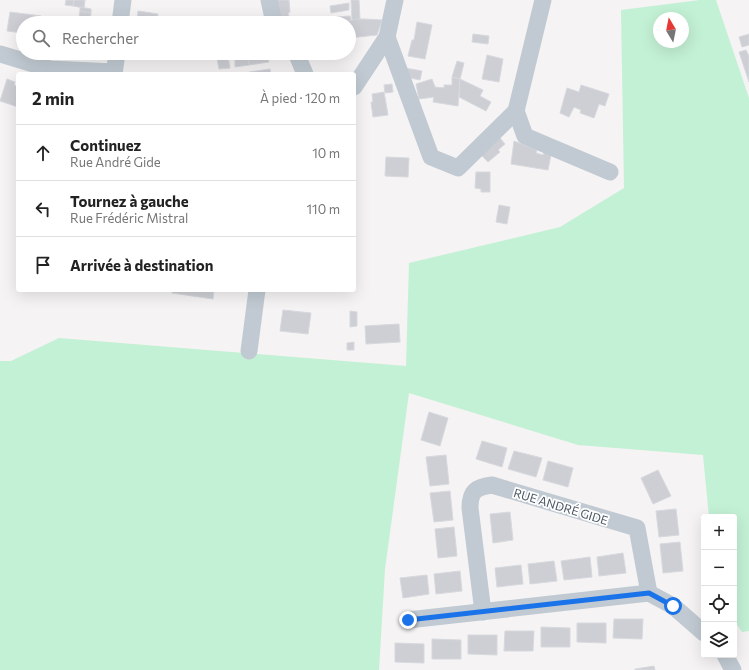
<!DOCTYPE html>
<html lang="fr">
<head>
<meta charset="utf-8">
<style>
	body { margin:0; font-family:Commissioner,sans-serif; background:#f2f2f2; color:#222 }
	.controls { position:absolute; right:12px; bottom:12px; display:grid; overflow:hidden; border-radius:4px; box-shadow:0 4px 16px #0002 }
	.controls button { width:36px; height:36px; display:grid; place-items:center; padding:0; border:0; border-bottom:1px solid #e0e0e0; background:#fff; color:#222; font:20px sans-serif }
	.compass { position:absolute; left:653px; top:12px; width:36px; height:36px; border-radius:50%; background:#fff; box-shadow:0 4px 16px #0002; rotate:350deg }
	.stop { position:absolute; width:12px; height:12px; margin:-9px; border:3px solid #1a73e8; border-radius:50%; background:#fff }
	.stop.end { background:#1a73e8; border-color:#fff; box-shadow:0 1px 4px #0008 }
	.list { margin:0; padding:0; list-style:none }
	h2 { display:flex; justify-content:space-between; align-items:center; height:52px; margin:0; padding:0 16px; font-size:17px }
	h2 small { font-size:13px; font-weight:400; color:#767676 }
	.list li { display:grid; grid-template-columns:26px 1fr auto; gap:12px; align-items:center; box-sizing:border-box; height:56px; padding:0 16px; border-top:1px solid #e0e0e0 }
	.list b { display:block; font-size:15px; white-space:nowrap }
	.list p { margin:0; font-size:13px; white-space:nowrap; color:#767676 }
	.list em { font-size:13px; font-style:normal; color:#767676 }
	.icon { flex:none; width:22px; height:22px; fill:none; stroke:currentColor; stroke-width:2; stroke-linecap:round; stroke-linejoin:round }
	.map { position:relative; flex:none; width:749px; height:670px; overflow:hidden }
	.search { position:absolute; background:#fff; box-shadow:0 4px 16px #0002; left:16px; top:16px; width:340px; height:44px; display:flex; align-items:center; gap:10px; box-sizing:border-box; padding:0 14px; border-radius:22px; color:#767676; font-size:15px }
	.panel { position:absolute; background:#fff; box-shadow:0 4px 16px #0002; left:16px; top:72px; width:340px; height:220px; border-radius:4px }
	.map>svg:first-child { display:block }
	.green { fill:#c3f1d5; fill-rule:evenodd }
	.building { fill:#cdcfd5; stroke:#d7d9de }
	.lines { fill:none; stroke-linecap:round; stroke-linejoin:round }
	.street { stroke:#c1cad2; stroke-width:17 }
	.route { stroke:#1a73e8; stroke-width:5 }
	.labels { text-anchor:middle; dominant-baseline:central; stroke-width:3.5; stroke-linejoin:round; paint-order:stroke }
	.street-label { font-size:12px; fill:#4a5661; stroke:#fff }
</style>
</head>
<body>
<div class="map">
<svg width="749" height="670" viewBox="0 0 749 670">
	<rect width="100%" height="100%" fill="#f5f3f3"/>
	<path class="green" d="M 700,0 L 716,0 L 749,98 L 749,631 L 742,632 L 734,620 L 734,517 L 709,517 L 703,455 L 578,445 L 409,393 L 385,569 L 379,670 L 0,670 L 0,361 L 11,361 L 59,338 L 406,366 L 409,263 L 560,227 L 624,188 L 621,10 ZM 659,18 L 683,18 L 683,42 L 659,42 Z"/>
	<g class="building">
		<path d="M 66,0 L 74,0 L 73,6 L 65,5 Z"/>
		<path d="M 74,0 L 85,0 L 84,8 L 73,6 Z"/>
		<path d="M 272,0 L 289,0 L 290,12 L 288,13 L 291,23 L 278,23 Z"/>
		<path d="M 351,0 L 359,0 L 360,19 L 352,20 Z"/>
		<path d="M 349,3 L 349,10 L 331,13 L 330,6 Z"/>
		<path d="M 80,7 L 91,9 L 91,13 L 80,11 Z"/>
		<path d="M 80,11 L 91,13 L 90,20 L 96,21 L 96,23 L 70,23 L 70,17 L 79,18 Z"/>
		<path d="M 138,11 L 158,14 L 157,23 L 138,23 L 138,20 L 137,20 Z"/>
		<path d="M 10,12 L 41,16 L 40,23 L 23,23 L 23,33 L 7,31 Z"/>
		<path d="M 350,16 L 351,21 L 339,23 L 328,23 L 338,21 L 337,17 Z"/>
		<path d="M 266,19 L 267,23 L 247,23 L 247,20 Z"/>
		<path d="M 356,19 L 365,19 L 382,20 L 377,35 L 349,38 L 349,23 L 339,23 Z"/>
		<path d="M 417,22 L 432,25 L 425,59 L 408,56 L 412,40 L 414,40 Z"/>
		<path d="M 473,34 L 489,36 L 488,44 L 472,42 Z"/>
		<path d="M 749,34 L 749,45 L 742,47 L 739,37 Z"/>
		<path d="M 746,50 L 749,56 L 749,82 L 739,52 Z"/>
		<path d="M 267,53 L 269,62 L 249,65 L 248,55 Z"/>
		<path d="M 248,55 L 249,65 L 235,67 L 235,56 Z"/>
		<path d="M 487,55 L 503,59 L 499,82 L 482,79 Z"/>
		<path d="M 228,56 L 230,68 L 219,69 L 217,58 Z"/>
		<path d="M 457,61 L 464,63 L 460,79 L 452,77 Z"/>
		<path d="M 405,68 L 422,71 L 420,80 L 406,77 Z"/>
		<path d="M 270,69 L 271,74 L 249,74 L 249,72 Z"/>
		<path d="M 452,77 L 460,79 L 458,106 L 433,102 L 434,97 L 419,99 L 416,84 L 432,79 L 435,87 L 444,88 L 444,85 L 452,85 Z"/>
		<path d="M 7,79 L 15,82 L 14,85 L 18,87 L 18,107 L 0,101 Z"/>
		<path d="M 460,79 L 483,90 L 480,96 L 491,102 L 486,111 L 459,97 Z"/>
		<path d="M 392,84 L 393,92 L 385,93 L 384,85 Z"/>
		<path d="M 581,85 L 609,94 L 605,106 L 599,104 L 594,118 L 580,113 L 581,110 L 574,107 L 569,117 L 560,113 L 567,88 L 579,92 Z"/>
		<path d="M 384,92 L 388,115 L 373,117 L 371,102 L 373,102 L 372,94 Z"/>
		<path d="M 500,138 L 505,144 L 498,150 L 500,152 L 488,162 L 480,154 Z"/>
		<path d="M 514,141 L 537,150 L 536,153 L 543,155 L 544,153 L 551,155 L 548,170 L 511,164 Z"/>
		<path d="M 386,157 L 409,158 L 408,177 L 385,176 Z"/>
		<path d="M 476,172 L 490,172 L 490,192 L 481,192 L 481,189 L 475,188 Z"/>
		<path d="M 499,205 L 510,207 L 507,224 L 496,222 Z"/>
		<path d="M 172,290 L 214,290 L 213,299 L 172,293 Z"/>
		<path d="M 283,310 L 311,313 L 308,334 L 280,331 Z"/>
		<path d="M 350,311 L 357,312 L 357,326 L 350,327 Z"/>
		<path d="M 399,324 L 400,342 L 366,344 L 365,326 Z"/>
		<path d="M 354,342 L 354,350 L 347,350 L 347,343 Z"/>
		<path d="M 429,412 L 448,418 L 440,446 L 421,440 Z"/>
		<path d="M 482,441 L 507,448 L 502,467 L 476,459 Z"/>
		<path d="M 514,451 L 542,458 L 536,477 L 508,469 Z"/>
		<path d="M 446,455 L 449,484 L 430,486 L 426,457 Z"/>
		<path d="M 548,461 L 573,468 L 568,487 L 543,480 Z"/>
		<path d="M 658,470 L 671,496 L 653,504 L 641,478 Z"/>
		<path d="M 450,491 L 453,520 L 434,522 L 430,493 Z"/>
		<path d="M 676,509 L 679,535 L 659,537 L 656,511 Z"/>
		<path d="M 510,512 L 513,540 L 493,543 L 490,514 Z"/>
		<path d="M 454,527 L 457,556 L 438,558 L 435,529 Z"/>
		<path d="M 680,542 L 683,571 L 663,573 L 660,544 Z"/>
		<path d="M 623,553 L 626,573 L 599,576 L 597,557 Z"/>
		<path d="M 590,557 L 592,577 L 564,580 L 561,561 Z"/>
		<path d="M 554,561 L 557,581 L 530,584 L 528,564 Z"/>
		<path d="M 521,565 L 523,584 L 497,587 L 495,568 Z"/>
		<path d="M 460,571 L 462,591 L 436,594 L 434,574 Z"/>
		<path d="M 427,575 L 429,594 L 403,598 L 400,578 Z"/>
		<path d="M 614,619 L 643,619 L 642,639 L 613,638 Z"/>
		<path d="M 577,623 L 606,623 L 606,643 L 577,642 Z"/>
		<path d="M 541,627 L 570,628 L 570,647 L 541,647 Z"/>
		<path d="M 505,631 L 534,631 L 533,651 L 504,651 Z"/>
		<path d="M 468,635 L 497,635 L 497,655 L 468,654 Z"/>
		<path d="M 432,639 L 461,640 L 461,659 L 432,659 Z"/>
		<path d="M 395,643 L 424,644 L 424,663 L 395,662 Z"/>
		<path d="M 654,666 L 655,670 L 635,670 L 635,669 Z"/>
	</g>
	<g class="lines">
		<g class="street">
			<path d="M 269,0 L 274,23"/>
			<path d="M 120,23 L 123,0"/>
			<path d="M 387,37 L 431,157 L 458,168 L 516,111 L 543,0"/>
			<path d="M 295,53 L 297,55 L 305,74"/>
			<path d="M 0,54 L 50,69 L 114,72"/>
			<path d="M 114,74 L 117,53"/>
			<path d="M 354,87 L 387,37 L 395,0"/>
			<path d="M 516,111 L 525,136 L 610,172"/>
			<path d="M 249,351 L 257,290"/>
			<path d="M 649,593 L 673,606 L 704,633"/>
			<path d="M 483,612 L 470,508 C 470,491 476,487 492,485 L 637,528 L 649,593"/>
			<path d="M 408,620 L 649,593"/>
			<path d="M 725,655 L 733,670"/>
		</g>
	</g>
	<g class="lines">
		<path class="route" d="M 408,620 L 649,593 L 673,606"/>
	</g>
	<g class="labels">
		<g class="street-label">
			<text transform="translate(561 506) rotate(17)">RUE ANDRÉ GIDE</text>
		</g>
	</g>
</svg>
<div class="controls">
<button>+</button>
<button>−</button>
<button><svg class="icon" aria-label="locate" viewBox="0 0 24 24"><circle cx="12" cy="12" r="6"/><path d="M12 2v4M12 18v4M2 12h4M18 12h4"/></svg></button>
<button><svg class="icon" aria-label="layers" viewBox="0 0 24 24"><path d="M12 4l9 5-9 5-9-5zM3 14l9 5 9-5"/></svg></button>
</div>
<svg class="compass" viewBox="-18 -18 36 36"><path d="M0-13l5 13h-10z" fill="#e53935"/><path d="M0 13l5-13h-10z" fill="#767676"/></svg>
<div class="stop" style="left:673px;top:606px"></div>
<div class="stop end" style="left:408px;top:620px"></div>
<div class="search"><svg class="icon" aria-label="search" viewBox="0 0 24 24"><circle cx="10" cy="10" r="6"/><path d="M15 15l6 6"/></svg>Rechercher</div>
<section class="panel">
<h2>2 min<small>À pied · 120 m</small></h2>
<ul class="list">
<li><svg class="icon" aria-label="ahead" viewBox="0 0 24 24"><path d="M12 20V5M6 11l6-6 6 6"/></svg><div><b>Continuez</b><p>Rue André Gide</p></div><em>10 m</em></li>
<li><svg class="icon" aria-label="left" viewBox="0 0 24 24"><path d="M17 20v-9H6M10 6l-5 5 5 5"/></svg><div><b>Tournez à gauche</b><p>Rue Frédéric Mistral</p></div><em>110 m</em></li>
<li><svg class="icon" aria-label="arrive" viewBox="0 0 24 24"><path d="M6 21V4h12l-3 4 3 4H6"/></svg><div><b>Arrivée à destination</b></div></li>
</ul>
</section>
</div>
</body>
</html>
